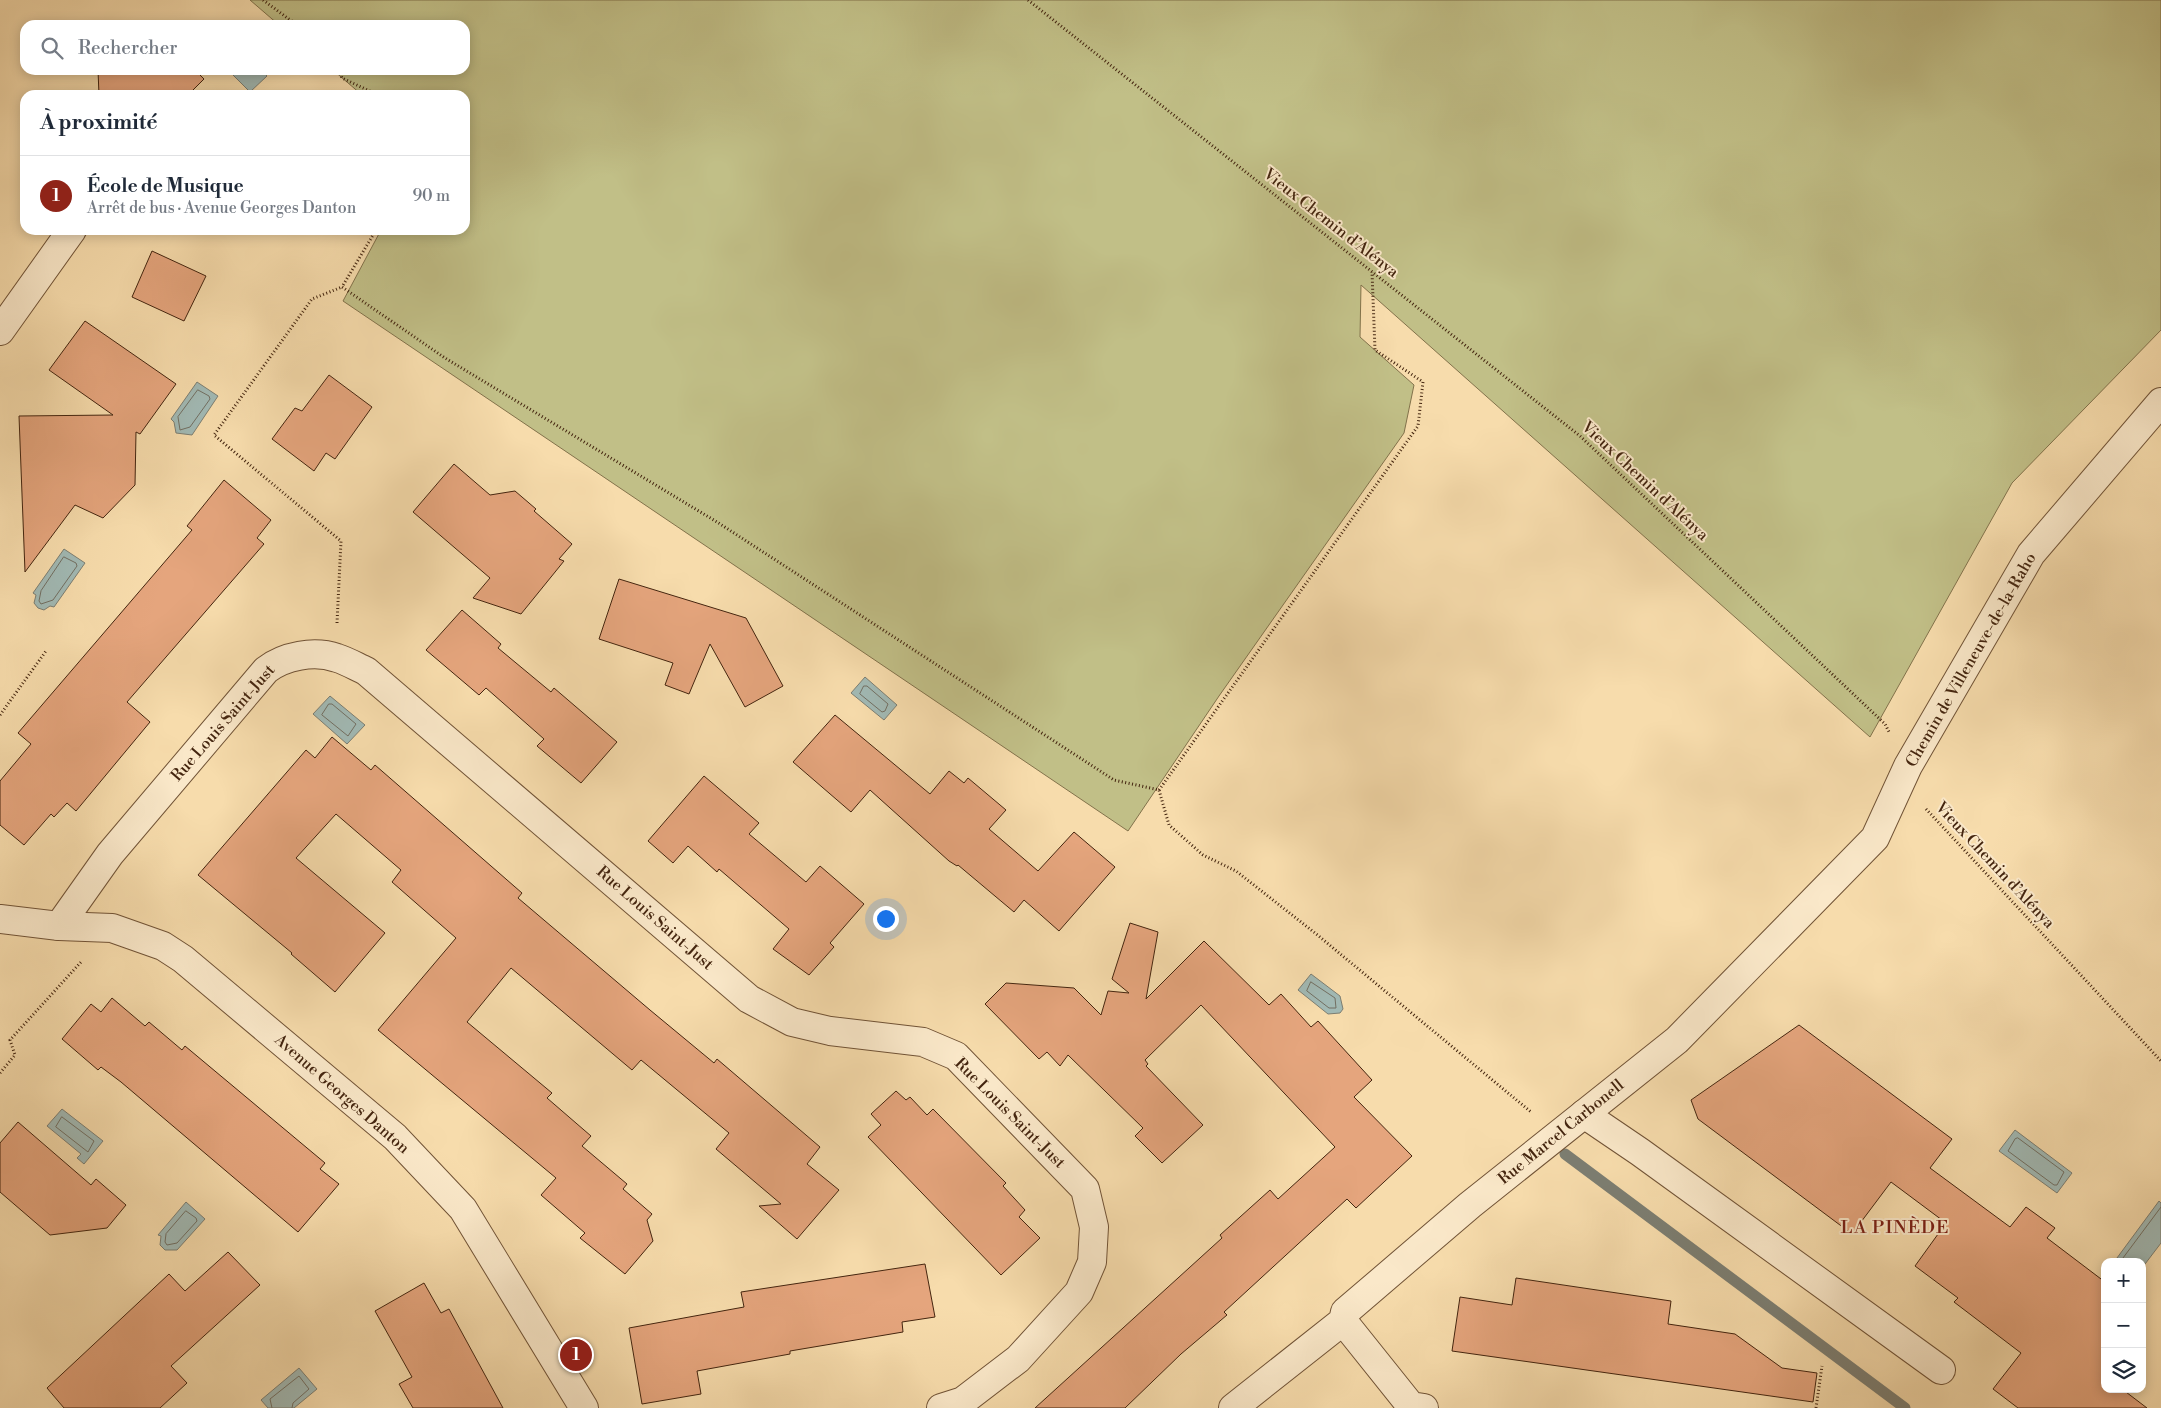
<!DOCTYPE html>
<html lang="fr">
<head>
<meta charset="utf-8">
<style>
	body { margin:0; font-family:"Libre Bodoni",serif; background:#f2f2f3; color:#1f2937 }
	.controls { position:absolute; right:15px; bottom:15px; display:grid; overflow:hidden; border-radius:10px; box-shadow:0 2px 12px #0003 }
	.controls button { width:45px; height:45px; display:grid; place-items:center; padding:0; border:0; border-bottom:1px solid #e0e1e3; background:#fff; color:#1f2937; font:25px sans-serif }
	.you { position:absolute; left:885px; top:918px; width:18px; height:18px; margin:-12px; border:4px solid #fff; border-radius:50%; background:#1a73e8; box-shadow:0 0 0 8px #1a73e833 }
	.badge { display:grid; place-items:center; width:32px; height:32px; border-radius:50%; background:#8f2418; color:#fff; font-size:16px; font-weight:700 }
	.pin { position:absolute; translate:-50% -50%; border:2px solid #fff; box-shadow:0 1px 5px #0006 }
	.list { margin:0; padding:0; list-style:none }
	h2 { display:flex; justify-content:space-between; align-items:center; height:65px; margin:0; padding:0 20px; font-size:21px }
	h2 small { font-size:16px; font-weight:400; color:#747a83 }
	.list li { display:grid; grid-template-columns:32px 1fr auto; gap:15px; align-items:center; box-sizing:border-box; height:80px; padding:0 20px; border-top:1px solid #e0e1e3 }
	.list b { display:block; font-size:19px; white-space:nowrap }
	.list p { margin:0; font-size:16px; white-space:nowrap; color:#747a83 }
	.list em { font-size:16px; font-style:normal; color:#747a83 }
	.icon { flex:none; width:28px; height:28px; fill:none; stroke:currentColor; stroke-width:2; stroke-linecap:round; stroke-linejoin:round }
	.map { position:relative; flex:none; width:2161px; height:1408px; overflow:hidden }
	.search { position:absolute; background:#fff; box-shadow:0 2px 12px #0003; left:20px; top:20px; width:450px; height:55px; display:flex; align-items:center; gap:12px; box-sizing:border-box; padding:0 18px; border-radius:15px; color:#747a83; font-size:19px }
	.panel { position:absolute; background:#fff; box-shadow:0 2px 12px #0003; left:20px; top:90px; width:450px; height:145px; border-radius:15px }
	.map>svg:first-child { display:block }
	.green { fill:#c1bf87; stroke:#82724b }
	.water { fill:#a1b9b4; stroke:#7c7e72 }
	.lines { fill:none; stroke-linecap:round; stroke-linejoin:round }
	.shore { stroke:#726f62; stroke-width:1 }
	.stream { stroke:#7c7e72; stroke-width:11 }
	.building { fill:#e5a57d; stroke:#44250f }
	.minor-casing { stroke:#715336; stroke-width:30 }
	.path { stroke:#44250f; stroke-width:3; stroke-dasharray:1 2.5; stroke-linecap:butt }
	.minor { stroke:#fae8c9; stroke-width:28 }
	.labels { text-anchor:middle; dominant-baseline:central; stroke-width:4; stroke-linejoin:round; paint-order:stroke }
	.street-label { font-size:16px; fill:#44250f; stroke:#fae8c9 }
	.neighbourhood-label { font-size:18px; letter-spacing:1px; fill:#7a1f14; stroke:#fae8c9 }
</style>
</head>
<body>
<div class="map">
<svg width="2161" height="1408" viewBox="0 0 2161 1408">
	<rect width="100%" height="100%" fill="#f7dcac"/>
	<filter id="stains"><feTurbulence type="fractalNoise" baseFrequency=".004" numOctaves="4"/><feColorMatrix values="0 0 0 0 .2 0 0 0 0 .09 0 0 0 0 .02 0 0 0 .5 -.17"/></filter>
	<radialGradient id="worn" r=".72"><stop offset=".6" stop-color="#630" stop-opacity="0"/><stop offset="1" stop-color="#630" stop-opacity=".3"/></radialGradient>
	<path class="green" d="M 250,0 L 2161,0 L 2161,330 L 2012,483 L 1870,737 L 1361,285 L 1360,337 L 1414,385 L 1404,433 L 1219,696 L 1128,831 L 343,301 L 381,230 L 465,230 L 465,95 L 362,95 L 333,70 L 465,70 L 465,25 L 279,25 Z"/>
	<g class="water">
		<path d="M 228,70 L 261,70 L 267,76 L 250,92 Z"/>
		<path d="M 197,382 L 218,396 L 192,435 L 176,433 L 174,422 L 171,419 Z"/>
		<path d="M 64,549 L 85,563 L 54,607 L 50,606 L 44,610 L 38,608 L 34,603 L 36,595 L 33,593 Z"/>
		<path d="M 865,677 L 897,705 L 884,720 L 851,693 Z"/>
		<path d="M 330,696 L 365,725 L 347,744 L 313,714 Z"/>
		<path d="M 1311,974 L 1340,996 L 1343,1009 L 1340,1013 L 1328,1014 L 1298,990 Z"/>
		<path d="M 62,1109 L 103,1141 L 84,1164 L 77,1158 L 81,1154 L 47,1126 Z"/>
		<path d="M 2015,1130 L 2072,1173 L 2057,1193 L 1999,1151 Z"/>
		<path d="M 2159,1201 L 2161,1203 L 2161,1243 L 2142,1268 L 2142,1262 L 2114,1262 Z"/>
		<path d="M 186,1202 L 205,1219 L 177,1250 L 165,1250 L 160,1245 L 161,1236 L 158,1235 Z"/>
		<path d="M 299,1368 L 317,1389 L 294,1408 L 268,1408 L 261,1400 Z"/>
	</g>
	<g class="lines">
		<g class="shore">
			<path d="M 198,390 L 209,396 L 210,399 L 190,427 L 180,430 L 178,417 Z"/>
			<path d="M 64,557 L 76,563 L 77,566 L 53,600 L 41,604 L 39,601 L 41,591 Z"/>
			<path d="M 864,686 L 867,686 L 888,704 L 885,711 L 882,712 L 860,694 Z"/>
			<path d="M 329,704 L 332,704 L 356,724 L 348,736 L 322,715 Z"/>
			<path d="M 1311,982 L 1335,998 L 1336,1008 L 1329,1008 L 1307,991 Z"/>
			<path d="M 62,1117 L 94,1141 L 88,1152 L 56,1127 Z"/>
			<path d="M 2018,1138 L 2064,1172 L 2057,1185 L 2054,1185 L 2008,1151 L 2015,1139 Z"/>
			<path d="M 186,1211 L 196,1218 L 197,1221 L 177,1243 L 167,1245 L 165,1242 L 166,1234 Z"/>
			<path d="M 2120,1262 L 2161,1207"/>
			<path d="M 272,1408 L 270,1399 L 299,1376 L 309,1389 L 293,1403 L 292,1408"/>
		</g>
		<path class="stream" d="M 1565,1154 L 1905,1408"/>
	</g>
	<g class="building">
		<path d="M 98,70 L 195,70 L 204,79 L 188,95 L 99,95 Z"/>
		<path d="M 152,251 L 206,276 L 184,321 L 132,297 Z"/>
		<path d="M 85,321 L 176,384 L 140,434 L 136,432 L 135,485 L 103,518 L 75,505 L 25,572 L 19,416 L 113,415 L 49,370 Z"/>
		<path d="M 329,375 L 372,407 L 335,459 L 326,453 L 314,471 L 272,439 L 295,408 L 302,411 Z"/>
		<path d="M 454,464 L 490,495 L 515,491 L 536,509 L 534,511 L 572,544 L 559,559 L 564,561 L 521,614 L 473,598 L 490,578 L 413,512 Z"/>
		<path d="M 224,480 L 271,520 L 257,538 L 264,544 L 127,702 L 150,722 L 76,811 L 67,803 L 54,817 L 51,814 L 24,845 L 0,825 L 0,781 L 31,744 L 18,733 L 192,530 L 187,526 Z"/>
		<path d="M 619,579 L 746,618 L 783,686 L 745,707 L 710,644 L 689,694 L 665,685 L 673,663 L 599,639 Z"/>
		<path d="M 462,610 L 501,644 L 498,648 L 551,692 L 554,688 L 617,742 L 581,783 L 537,746 L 544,739 L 486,688 L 479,695 L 426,650 Z"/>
		<path d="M 835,715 L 930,794 L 949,771 L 964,783 L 968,778 L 1006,810 L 989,829 L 1038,871 L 1074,832 L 1115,867 L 1059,931 L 1024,900 L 1014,912 L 958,865 L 957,866 L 949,861 L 870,790 L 851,812 L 793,762 Z"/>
		<path d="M 332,737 L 371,770 L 375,765 L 522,893 L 518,898 L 650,1010 L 714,1063 L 717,1059 L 820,1147 L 807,1164 L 839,1190 L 797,1239 L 759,1206 L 781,1204 L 716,1149 L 729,1133 L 641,1060 L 632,1070 L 511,968 L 467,1022 L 552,1093 L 547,1098 L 591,1136 L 582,1146 L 627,1184 L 623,1189 L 652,1214 L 647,1220 L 653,1241 L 625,1274 L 580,1238 L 585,1233 L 541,1195 L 556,1178 L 378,1030 L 456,938 L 392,882 L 401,870 L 336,814 L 296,858 L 385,933 L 335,992 L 291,954 L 292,953 L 198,875 L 306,750 L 315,758 Z"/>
		<path d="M 704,776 L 759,823 L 749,834 L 806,882 L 820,866 L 864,904 L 830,943 L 834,947 L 809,975 L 773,949 L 789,929 L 719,869 L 717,872 L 688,846 L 673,863 L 648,841 Z"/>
		<path d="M 1130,923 L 1158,932 L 1146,999 L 1204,941 L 1269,1005 L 1281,994 L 1311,1027 L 1318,1021 L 1372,1080 L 1354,1097 L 1412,1156 L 1356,1208 L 1347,1199 L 1224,1312 L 1227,1315 L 1181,1354 L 1125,1408 L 1035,1408 L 1222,1238 L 1220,1235 L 1270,1190 L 1278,1199 L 1335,1147 L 1201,1005 L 1145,1060 L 1148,1064 L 1146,1066 L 1203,1125 L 1162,1163 L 1135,1136 L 1143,1128 L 1068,1055 L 1060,1066 L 1047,1052 L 1039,1059 L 985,1004 L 1006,983 L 1074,988 L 1101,1015 L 1108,991 L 1129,993 L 1112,979 Z"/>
		<path d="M 112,998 L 145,1026 L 149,1022 L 182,1050 L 185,1046 L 325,1163 L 320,1169 L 339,1184 L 298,1232 L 121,1082 L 101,1067 L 98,1070 L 62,1039 L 91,1004 L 101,1012 Z"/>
		<path d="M 1799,1025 L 1952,1139 L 1930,1168 L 2010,1227 L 2026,1207 L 2055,1228 L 2047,1238 L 2105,1282 L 2105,1389 L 2122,1389 L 2147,1408 L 2018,1408 L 1993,1389 L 2021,1353 L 1954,1302 L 1958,1298 L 1915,1266 L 1946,1223 L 1891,1182 L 1852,1234 L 1698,1119 L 1691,1100 Z"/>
		<path d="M 896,1091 L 906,1100 L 910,1097 L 927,1115 L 933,1109 L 1006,1183 L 1003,1186 L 1025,1210 L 1019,1217 L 1040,1238 L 1001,1275 L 868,1137 L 881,1125 L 871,1114 Z"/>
		<path d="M 18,1122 L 91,1185 L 96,1179 L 126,1205 L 107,1228 L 50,1235 L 0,1192 L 0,1143 Z"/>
		<path d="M 228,1252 L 260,1285 L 171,1366 L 187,1383 L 160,1408 L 64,1408 L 47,1388 L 169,1274 L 185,1291 Z"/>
		<path d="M 925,1264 L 935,1317 L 902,1322 L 903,1332 L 790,1351 L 790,1354 L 697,1371 L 701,1394 L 642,1404 L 629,1328 L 744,1307 L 741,1292 Z"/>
		<path d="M 1516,1278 L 1671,1301 L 1668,1324 L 1735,1334 L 1782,1368 L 1817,1373 L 1813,1402 L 1452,1351 L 1460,1297 L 1512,1305 Z"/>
		<path d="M 424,1283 L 441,1313 L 449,1309 L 503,1408 L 413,1408 L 399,1384 L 412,1377 L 375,1311 Z"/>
	</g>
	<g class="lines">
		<g class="minor-casing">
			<g id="minor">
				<path d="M 0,331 L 72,230"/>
				<path d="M 0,919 L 59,926 L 112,928 L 163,946 L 183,959 L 395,1137 L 463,1209 L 584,1408"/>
				<path d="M 59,926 L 110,854 L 266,670 C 284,656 314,650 337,658 C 347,661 357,667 366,671 L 749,999 L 792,1022 L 830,1031 L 923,1042 L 956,1056 L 1085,1189 L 1094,1227 L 1092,1262 L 1079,1292 L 1018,1359 L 963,1401 L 941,1408"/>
				<path d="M 1584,1114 L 1640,1152 L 1941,1370"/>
				<path d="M 1343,1321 L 1411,1406 L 1424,1408"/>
				<path d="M 1233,1408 L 1343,1321 L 1345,1312 L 1470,1205 L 1677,1040 L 1875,838 L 1908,766 L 2031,554 L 2161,402"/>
			</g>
		</g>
		<g class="path">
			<path d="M 263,0 L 297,25"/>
			<path d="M 1028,0 L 1580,436 L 1885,724 L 1889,732"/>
			<path d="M 339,70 L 342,78 L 378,95"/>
			<path d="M 376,230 L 342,287 L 445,358 L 717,522 L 1114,780 L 1159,790 L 1169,825 L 1203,855 L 1236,871 L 1315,933 L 1531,1112"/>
			<path d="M 337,623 L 341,541 L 214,435 L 312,299 L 342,287"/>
			<path d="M 0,715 L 46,651"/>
			<path d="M 1159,790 L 1418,426 L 1423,382 L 1375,350 L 1372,272"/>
			<path d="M 1926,809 L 2161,1061"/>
			<path d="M 0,1073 L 15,1055 L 10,1040 L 81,962"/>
			<path d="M 1816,1408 L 1822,1366"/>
		</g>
		<use href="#minor" class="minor"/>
	</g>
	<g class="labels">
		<g class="street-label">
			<text transform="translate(1331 223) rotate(38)">Vieux Chemin d’Alénya</text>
			<text transform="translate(1645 481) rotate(43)">Vieux Chemin d’Alénya</text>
			<text transform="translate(1971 660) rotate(-60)">Chemin de Villeneuve-de-la-Raho</text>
			<text transform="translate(223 723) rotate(-49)">Rue Louis Saint-Just</text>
			<text transform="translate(1995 865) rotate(47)">Vieux Chemin d’Alénya</text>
			<text transform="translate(655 918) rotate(41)">Rue Louis Saint-Just</text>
			<text transform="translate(342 1094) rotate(41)">Avenue Georges Danton</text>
			<text transform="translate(1010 1113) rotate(45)">Rue Louis Saint-Just</text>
			<text transform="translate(1561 1132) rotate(-39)">Rue Marcel Carbonell</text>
		</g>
		<g class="neighbourhood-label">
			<text x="1895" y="1227">LA PINÈDE</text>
		</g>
	</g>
	<rect width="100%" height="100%" filter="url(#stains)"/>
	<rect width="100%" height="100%" fill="url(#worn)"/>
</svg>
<div class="controls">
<button>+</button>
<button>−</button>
<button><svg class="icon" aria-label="layers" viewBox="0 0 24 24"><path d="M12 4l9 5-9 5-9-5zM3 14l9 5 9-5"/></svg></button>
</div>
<div class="you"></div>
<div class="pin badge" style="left:576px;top:1355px">1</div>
<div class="search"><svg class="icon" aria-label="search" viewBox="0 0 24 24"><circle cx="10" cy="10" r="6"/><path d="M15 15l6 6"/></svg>Rechercher</div>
<section class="panel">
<h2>À proximité<small></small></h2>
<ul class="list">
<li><span class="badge">1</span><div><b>École de Musique</b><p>Arrêt de bus · Avenue Georges Danton</p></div><em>90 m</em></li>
</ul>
</section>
</div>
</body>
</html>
